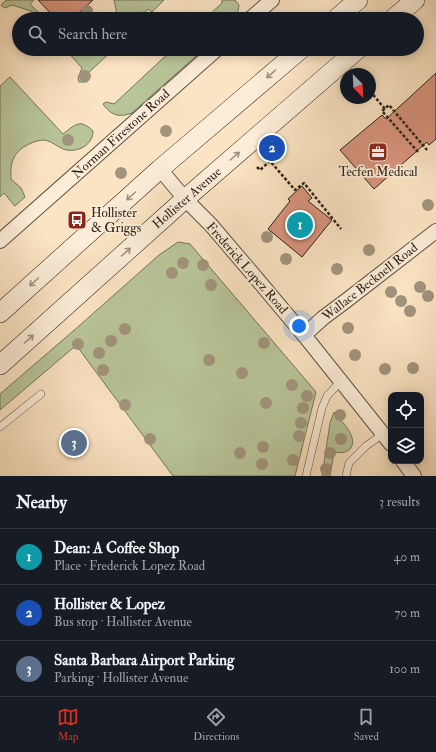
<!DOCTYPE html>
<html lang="en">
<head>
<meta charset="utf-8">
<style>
	body { margin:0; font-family:"IM FELL Double Pica",serif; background:#242831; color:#f1f3f6 }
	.controls { position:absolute; right:12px; bottom:12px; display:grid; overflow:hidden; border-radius:8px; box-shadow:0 2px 10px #0003 }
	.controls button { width:36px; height:36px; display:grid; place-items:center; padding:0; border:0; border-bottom:1px solid #363941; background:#171b24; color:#f1f3f6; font:20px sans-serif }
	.compass { position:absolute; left:340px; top:68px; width:36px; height:36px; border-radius:50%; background:#171b24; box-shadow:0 2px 10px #0003; rotate:156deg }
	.you { position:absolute; left:299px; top:326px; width:14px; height:14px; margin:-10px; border:3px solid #fff; border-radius:50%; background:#1a73e8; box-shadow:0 0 0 6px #1a73e833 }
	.badge { display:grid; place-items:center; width:26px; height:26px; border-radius:50%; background:#d93025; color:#fff; font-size:13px; font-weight:700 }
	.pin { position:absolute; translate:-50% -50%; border:2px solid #fff; box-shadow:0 1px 4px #0006 }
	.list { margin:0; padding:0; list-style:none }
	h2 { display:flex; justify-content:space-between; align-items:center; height:52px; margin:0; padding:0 16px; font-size:17px }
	h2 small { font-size:13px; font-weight:400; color:#9ea1a6 }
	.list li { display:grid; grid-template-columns:26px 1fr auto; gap:12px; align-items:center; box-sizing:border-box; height:56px; padding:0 16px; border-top:1px solid #363941 }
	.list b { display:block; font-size:15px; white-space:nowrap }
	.list p { margin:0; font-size:13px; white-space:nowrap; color:#9ea1a6 }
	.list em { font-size:13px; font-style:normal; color:#9ea1a6 }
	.icon { flex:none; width:22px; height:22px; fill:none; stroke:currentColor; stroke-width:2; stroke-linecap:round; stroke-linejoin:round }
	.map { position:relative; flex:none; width:436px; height:476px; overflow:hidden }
	.search { position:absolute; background:#171b24; box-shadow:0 2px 10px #0003; left:12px; right:12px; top:12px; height:44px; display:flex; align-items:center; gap:10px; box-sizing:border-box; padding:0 14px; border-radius:22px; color:#9ea1a6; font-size:15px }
	.sheet { height:220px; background:#171b24 }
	nav { display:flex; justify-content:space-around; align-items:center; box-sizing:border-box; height:56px; border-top:1px solid #363941; background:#171b24; font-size:11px; color:#9ea1a6 }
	nav a { display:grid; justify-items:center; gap:2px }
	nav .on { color:#d93025 }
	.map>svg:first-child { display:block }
	.green { fill:#b8c599; stroke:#72745a }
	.building { fill:#d8947d; stroke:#2d221b }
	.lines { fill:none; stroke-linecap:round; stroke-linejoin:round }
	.lane-casing { stroke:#605245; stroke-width:8 }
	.street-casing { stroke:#605245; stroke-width:16 }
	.secondary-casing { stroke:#2d221b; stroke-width:20 }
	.path { stroke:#2d221b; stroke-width:2.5; stroke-dasharray:3 2; stroke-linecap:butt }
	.lane { stroke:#fcedd8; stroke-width:7 }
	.street { stroke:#fcedd8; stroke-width:14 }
	.secondary { stroke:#fcedd8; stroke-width:19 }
	.tree { fill:#a1947c }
	.oneway { stroke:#9f9283 }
	.labels { text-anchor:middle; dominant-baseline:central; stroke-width:3.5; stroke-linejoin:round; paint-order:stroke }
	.street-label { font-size:13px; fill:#2d221b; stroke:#fcedd8 }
	.poi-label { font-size:13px; fill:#2d221b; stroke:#fcedd8 }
</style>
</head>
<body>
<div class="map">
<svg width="436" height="476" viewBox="0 0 436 476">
	<rect width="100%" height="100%" fill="#fbe4c3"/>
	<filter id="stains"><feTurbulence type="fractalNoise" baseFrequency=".005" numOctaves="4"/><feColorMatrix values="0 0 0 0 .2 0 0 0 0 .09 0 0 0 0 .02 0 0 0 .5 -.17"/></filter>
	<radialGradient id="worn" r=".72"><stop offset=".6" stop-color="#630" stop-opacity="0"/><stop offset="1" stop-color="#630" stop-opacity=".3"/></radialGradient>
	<g class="green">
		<path d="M 6,0 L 34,0 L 30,4 L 41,15 L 38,19 L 31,11 L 12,5 L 5,8 L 1,5 Z"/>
		<path d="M 114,0 L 164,0 L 152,12 L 148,9 L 138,19 L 118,19 Z"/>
		<path d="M 222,0 L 235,0 L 239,5 L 238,11 L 232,19 L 205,19 L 222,3 Z"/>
		<path d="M 65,49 L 114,49 L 87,74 L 87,82 L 79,82 L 78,78 L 82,68 Z"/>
		<path d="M 173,49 L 204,49 L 132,113 C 118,118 111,115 103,104 L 106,102 L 114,104 Z"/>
		<path d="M 10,77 L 63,134 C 75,125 80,118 93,131 C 93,144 80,152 67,150 C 59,149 53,141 44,140 C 39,140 33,142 29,144 C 13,152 10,162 11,179 L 21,188 L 25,197 L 15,206 L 4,193 L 0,197 L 0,86 Z"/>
		<path d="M 178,242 L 190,244 L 196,251 L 316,392 L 295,476 L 173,476 L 79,349 L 76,347 L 73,348 L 0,410 L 0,394 L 79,326 L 159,255 Z"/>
		<path d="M 334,412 C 340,420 361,439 349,450 C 345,453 339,453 334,452 L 330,476 L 322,476 L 330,423 Z"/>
	</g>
	<g class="building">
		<path d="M 38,0 L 93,0 L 72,19 L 56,19 Z"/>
		<path d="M 436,73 L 436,139 L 429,145 L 427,142 L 374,189 L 340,150 L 382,115 L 386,119 Z"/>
		<path d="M 302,186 L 312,198 L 308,201 L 332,220 L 302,257 L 268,229 L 290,201 L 288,199 Z"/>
	</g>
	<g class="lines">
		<g class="lane-casing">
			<g id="lane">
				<path d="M 0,427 L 41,394"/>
				<path d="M 306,476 L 322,408 L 327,396 L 341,381"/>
				<path d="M 346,476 L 349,463 L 366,446 L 383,434"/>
			</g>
		</g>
		<g class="street-casing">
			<g id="street">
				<path d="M 250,19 L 272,0"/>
				<path d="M 160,169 L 185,199 L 211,225 L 257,279 L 304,335 L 391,444"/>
				<path d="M 0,241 L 217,49"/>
				<path d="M 304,335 L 323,318 L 347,300 L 436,231"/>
				<path d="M 403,461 L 414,476"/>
			</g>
		</g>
		<g class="secondary-casing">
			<g id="secondary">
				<path d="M 336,19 L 358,0"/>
				<path d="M 393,19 L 415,0"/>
				<path d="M 0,313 L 160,169 L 301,49"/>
				<path d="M 0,365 L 185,199 L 358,49"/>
			</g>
		</g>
		<g class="path">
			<path d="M 370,91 L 385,109"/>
			<path d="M 418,152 L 382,111 L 389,105 L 427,150"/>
			<path d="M 257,167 L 260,170 L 270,161 L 295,190 L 304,183 L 341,229"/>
		</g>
		<use href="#lane" class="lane"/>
		<use href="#street" class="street"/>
		<use href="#secondary" class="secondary"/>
	</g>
	<g class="tree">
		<circle cx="87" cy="11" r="6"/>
		<circle cx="85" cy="76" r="6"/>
		<circle cx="166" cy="131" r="6"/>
		<circle cx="68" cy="140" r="6"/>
		<circle cx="121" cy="173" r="6"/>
		<circle cx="428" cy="205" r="6"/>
		<circle cx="267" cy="237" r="6"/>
		<circle cx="369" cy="250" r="6"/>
		<circle cx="286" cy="259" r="6"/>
		<circle cx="183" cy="263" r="6"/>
		<circle cx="203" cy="265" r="6"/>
		<circle cx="337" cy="269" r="6"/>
		<circle cx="172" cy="273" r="6"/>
		<circle cx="211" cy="285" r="6"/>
		<circle cx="420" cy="287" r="6"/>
		<circle cx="391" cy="292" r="6"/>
		<circle cx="428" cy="296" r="6"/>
		<circle cx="401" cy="301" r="6"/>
		<circle cx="410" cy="311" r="6"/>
		<circle cx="348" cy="328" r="6"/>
		<circle cx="125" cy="329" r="6"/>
		<circle cx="111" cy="341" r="6"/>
		<circle cx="264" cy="343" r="6"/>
		<circle cx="78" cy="344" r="6"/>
		<circle cx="99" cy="353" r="6"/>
		<circle cx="355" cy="355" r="6"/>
		<circle cx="209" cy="360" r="6"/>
		<circle cx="413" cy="368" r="6"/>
		<circle cx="385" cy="369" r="6"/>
		<circle cx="103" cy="370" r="6"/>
		<circle cx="242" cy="373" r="6"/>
		<circle cx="292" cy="385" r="6"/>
		<circle cx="307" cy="396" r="6"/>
		<circle cx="266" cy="403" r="6"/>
		<circle cx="125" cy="405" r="6"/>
		<circle cx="303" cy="408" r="6"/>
		<circle cx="340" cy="415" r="6"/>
		<circle cx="301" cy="423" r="6"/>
		<circle cx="299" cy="436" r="6"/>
		<circle cx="150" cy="439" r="6"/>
		<circle cx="341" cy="439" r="6"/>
		<circle cx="263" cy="447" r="6"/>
		<circle cx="240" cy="453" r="6"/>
		<circle cx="330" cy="453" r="6"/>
		<circle cx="293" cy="460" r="6"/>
		<circle cx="262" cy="464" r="6"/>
		<circle cx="326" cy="469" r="6"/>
	</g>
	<defs><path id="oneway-shaft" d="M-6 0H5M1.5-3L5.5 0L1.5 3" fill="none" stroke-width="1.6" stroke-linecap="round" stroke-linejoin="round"/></defs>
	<g class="oneway">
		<use href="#oneway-shaft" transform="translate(271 74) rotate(139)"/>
		<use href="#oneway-shaft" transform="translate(235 156) rotate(-41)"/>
		<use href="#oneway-shaft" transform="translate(131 196) rotate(138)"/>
		<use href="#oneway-shaft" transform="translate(126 252) rotate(-42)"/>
		<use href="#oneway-shaft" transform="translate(34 282) rotate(138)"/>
		<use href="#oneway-shaft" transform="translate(29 339) rotate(-42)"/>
	</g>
	<defs>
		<g id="office-square" transform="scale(1)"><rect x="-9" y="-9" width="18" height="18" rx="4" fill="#8f2418" stroke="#fcedd8"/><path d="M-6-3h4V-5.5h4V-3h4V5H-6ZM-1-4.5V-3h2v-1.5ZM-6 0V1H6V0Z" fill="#fff"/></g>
		<g id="bus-square" transform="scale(1)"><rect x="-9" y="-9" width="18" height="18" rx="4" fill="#8f2418" stroke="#fcedd8"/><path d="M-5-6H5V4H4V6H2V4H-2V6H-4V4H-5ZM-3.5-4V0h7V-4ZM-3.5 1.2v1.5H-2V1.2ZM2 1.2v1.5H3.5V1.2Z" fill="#fff"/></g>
	</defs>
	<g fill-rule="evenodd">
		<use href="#office-square" x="378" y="152"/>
		<use href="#bus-square" x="77" y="220"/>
	</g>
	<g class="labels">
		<g class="street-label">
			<text transform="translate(121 134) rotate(-42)">Norman Firestone Road</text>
			<text transform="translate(187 198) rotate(-41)">Hollister Avenue</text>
			<text transform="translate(247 268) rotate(49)">Frederick Lopez Road</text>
			<text transform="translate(370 282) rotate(-38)">Wallace Becknell Road</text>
		</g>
		<g class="poi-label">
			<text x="378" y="172">Tecfen Medical</text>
			<text x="91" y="213" text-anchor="start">Hollister<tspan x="91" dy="15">&amp; Griggs</tspan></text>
		</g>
	</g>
	<rect width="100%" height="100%" filter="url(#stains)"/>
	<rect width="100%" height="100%" fill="url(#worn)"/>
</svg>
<div class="controls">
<button><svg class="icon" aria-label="locate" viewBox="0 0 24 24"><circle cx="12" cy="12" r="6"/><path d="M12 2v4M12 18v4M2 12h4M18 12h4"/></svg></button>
<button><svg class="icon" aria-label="layers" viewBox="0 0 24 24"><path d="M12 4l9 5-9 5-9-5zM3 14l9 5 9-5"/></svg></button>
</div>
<svg class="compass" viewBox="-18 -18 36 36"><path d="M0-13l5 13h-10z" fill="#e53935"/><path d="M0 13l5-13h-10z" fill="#9ea1a6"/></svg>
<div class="you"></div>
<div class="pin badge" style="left:300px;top:225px;background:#0f9aa8">1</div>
<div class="pin badge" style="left:272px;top:148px;background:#1a4fb4">2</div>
<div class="pin badge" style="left:74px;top:443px;background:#5c6f8a">3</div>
<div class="search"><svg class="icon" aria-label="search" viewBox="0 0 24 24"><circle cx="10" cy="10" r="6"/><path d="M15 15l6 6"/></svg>Search here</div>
</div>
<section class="sheet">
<h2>Nearby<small>3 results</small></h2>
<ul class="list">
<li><span class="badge" style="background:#0f9aa8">1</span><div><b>Dean: A Coffee Shop</b><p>Place · Frederick Lopez Road</p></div><em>40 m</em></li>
<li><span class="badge" style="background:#1a4fb4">2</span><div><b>Hollister &amp; Lopez</b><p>Bus stop · Hollister Avenue</p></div><em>70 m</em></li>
<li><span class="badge" style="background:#5c6f8a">3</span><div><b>Santa Barbara Airport Parking</b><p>Parking · Hollister Avenue</p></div><em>100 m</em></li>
</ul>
</section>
<nav>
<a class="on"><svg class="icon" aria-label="map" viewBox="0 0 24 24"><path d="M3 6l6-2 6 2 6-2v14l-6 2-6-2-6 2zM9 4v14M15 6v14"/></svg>Map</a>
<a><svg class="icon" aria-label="directions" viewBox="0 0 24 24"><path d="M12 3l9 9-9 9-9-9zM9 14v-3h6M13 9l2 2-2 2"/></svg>Directions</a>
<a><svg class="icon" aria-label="saved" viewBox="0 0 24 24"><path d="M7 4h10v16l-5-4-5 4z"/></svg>Saved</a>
</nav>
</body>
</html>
